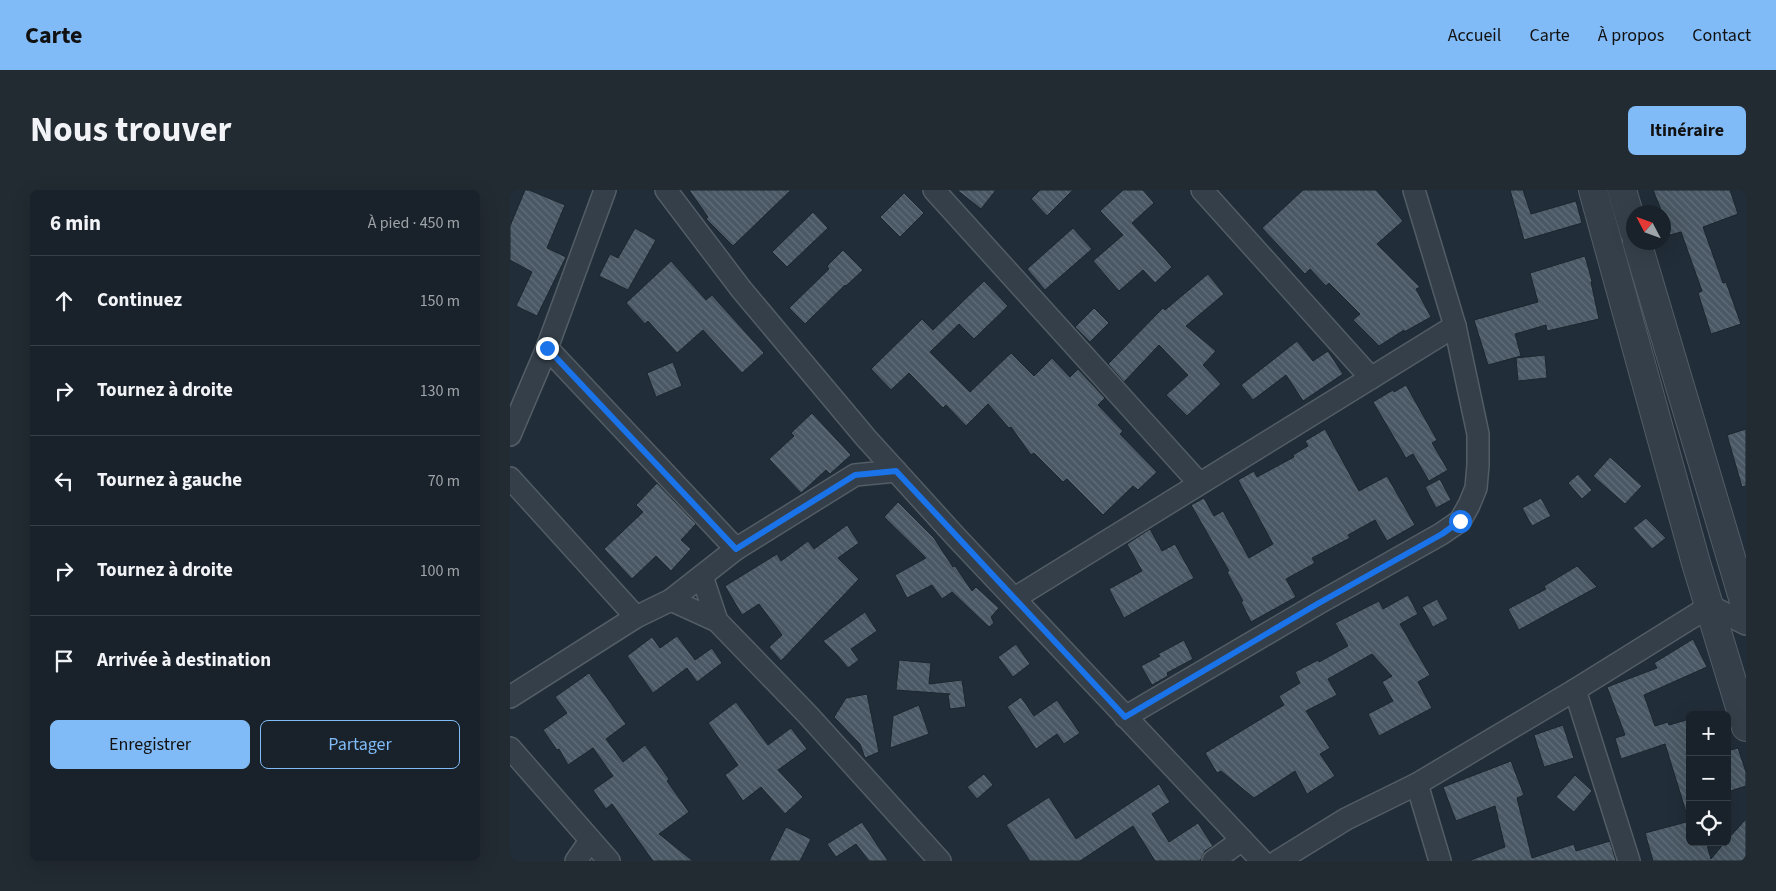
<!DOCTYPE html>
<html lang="fr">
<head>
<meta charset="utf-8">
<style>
	body { margin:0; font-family:"Source Sans 3",sans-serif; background:#222a32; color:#f1f3f6 }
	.controls { position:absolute; right:15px; bottom:15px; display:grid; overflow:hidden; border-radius:8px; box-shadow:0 5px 20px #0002 }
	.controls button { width:45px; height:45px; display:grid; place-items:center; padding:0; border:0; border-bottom:1px solid #373f47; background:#19222a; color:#f1f3f6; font:25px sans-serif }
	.compass { position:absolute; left:1116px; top:15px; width:45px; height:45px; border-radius:50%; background:#19222a; box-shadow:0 5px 20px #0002; rotate:311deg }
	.stop { position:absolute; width:15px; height:15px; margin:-11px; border:4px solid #1a73e8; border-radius:50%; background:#fff }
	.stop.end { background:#1a73e8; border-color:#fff; box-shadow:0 1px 5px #0008 }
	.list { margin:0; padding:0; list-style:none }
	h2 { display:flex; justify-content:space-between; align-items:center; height:65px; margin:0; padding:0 20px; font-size:21px }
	h2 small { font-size:16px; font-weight:400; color:#9fa4a8 }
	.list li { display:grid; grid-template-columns:32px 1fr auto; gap:15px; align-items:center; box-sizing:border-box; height:90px; padding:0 20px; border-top:1px solid #373f47 }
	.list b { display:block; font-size:19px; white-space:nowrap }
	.list em { font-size:16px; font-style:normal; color:#9fa4a8 }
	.actions { display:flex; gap:10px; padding:15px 20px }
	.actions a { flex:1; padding:11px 0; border:1px solid #81bbf7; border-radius:8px; text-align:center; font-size:18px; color:#81bbf7 }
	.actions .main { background:#81bbf7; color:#111 }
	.icon { flex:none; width:28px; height:28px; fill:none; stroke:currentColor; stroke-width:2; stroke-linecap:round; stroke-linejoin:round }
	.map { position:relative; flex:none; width:1236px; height:671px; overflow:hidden; border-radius:8px }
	header { display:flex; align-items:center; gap:30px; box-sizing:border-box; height:70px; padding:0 25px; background:#81bbf7; color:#111 }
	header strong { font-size:24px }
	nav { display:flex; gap:28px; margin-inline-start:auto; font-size:18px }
	.intro { display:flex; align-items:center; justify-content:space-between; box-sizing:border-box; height:120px; padding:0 30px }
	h1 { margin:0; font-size:35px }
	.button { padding:12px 22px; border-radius:8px; background:#81bbf7; color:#111; font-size:18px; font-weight:700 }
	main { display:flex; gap:30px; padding:0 30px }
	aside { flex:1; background:#19222a; border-radius:8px; box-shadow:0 5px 20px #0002 }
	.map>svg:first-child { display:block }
	.building { fill:url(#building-back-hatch); stroke:#1c262f }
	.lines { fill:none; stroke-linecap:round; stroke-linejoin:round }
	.minor-casing { stroke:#525d66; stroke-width:24 }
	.tertiary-casing { stroke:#525d66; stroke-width:30 }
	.minor { stroke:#343f49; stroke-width:21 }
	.tertiary { stroke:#343f49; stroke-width:28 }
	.route { stroke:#1a73e8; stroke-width:6 }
</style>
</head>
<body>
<header>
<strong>Carte</strong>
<nav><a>Accueil</a><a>Carte</a><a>À propos</a><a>Contact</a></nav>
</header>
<div class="intro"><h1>Nous trouver</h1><a class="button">Itinéraire</a></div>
<main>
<aside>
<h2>6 min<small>À pied · 450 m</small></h2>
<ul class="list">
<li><svg class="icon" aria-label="ahead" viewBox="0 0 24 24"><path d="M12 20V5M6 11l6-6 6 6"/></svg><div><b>Continuez</b></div><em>150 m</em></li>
<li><svg class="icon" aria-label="right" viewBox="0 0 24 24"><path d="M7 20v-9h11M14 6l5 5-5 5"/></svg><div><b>Tournez à droite</b></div><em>130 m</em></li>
<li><svg class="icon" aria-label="left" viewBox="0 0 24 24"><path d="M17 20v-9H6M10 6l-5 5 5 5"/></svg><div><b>Tournez à gauche</b></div><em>70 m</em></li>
<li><svg class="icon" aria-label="right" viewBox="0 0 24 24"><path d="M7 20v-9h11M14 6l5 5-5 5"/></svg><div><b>Tournez à droite</b></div><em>100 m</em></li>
<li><svg class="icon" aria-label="arrive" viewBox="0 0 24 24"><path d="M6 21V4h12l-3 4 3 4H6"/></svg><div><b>Arrivée à destination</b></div></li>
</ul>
<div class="actions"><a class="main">Enregistrer</a><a>Partager</a></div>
</aside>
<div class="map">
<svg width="1236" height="671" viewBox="0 0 1236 671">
	<defs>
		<pattern id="building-back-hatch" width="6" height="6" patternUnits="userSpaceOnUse" patternTransform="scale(1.25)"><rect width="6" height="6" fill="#495864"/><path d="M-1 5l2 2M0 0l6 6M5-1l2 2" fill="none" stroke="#616e79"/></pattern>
	</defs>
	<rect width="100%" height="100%" fill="#212d38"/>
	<g class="building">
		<path d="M 15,0 L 19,0 L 55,15 L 37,58 L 56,67 L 27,126 L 6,116 L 22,82 L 0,70 L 0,36 Z"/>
		<path d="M 179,0 L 281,0 L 223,56 L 196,29 L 198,27 Z"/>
		<path d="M 447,0 L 486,0 L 471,19 Z"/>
		<path d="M 530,0 L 563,0 L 537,26 L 521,9 Z"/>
		<path d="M 613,0 L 633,0 L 644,13 L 622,33 L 662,77 L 645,93 L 633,80 L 609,101 L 583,71 L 613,45 L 590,21 Z"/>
		<path d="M 793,0 L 866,0 L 893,31 L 867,54 L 910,97 L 906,99 L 921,127 L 894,142 L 894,140 L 869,156 L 843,130 L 850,124 L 819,93 L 816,96 L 800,79 L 795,84 L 752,38 Z"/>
		<path d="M 1000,0 L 1013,0 L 1021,24 L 1066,11 L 1072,33 L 1014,50 Z"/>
		<path d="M 1143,0 L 1220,0 L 1228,24 L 1193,37 L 1213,93 L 1216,92 L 1231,134 L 1201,144 L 1188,103 L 1192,101 L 1171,42 L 1160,45 L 1154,28 L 1154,22 L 1152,22 Z"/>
		<path d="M 394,3 L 414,23 L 390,47 L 370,27 Z"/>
		<path d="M 303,22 L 318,38 L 277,77 L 262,62 Z"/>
		<path d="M 125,38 L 146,50 L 118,100 L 89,86 L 100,64 L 108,68 Z"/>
		<path d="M 563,38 L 582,59 L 535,100 L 517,79 Z"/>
		<path d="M 333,60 L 353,80 L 336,96 L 335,95 L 295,134 L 279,118 L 319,79 L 317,76 Z"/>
		<path d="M 1075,66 L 1082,91 L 1081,92 L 1089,129 L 1037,141 L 1036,135 L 1005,144 L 1011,166 L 978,175 L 964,130 L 1028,112 L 1020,83 Z"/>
		<path d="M 161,71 L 196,110 L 202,105 L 254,163 L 232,183 L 193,140 L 167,163 L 138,131 L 135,134 L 116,113 Z"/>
		<path d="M 698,84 L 714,104 L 676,136 L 706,161 L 693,175 L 711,194 L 677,226 L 656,205 L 678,185 L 649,155 L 614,192 L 598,174 L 653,118 L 655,120 Z"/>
		<path d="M 474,91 L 498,116 L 464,149 L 449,134 L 420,162 L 460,202 L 501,163 L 524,186 L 542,168 L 560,187 L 568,179 L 595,208 L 588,215 L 613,241 L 610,244 L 647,282 L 628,300 L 623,296 L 593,325 L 557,289 L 553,292 L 524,263 L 521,265 L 501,237 L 499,238 L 478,214 L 456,236 L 436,215 L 433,218 L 399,183 L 381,200 L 361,179 L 412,129 L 423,140 Z"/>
		<path d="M 584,118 L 599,133 L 580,152 L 565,137 Z"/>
		<path d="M 787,151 L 803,171 L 818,161 L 833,184 L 793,211 L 776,185 L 743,210 L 731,195 Z"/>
		<path d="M 1035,165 L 1037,188 L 1008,191 L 1006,168 Z"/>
		<path d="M 163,172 L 172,196 L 146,207 L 137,183 Z"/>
		<path d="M 896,195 L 927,250 L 922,253 L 938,280 L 919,291 L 903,264 L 896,268 L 863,212 L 883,200 L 884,202 Z"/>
		<path d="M 302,223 L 341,265 L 320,284 L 316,280 L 291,303 L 259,269 L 284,246 L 281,243 Z"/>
		<path d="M 815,239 L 849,301 L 877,286 L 905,335 L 877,351 L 865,330 L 838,345 L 840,348 L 802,368 L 805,373 L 776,389 L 786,407 L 741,432 L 731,412 L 733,411 L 717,382 L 719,381 L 681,315 L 694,308 L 704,326 L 713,321 L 739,368 L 763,354 L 728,290 L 744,281 L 747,287 L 784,267 L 783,265 L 798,256 L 795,251 Z"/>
		<path d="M 1236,239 L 1236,296 L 1232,297 L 1217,245 Z"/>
		<path d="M 1100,267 L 1132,296 L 1115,314 L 1083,286 Z"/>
		<path d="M 1068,284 L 1082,300 L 1072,309 L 1058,293 Z"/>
		<path d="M 930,289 L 941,310 L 926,318 L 915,297 Z"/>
		<path d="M 147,293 L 186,334 L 171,350 L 181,359 L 161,381 L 146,366 L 122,389 L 94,359 L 133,322 L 126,315 Z"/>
		<path d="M 1031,308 L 1041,326 L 1022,336 L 1012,318 Z"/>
		<path d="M 388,312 L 424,348 L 443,377 L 445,376 L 462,401 L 466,397 L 489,418 L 481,427 L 484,433 L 479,437 L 442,402 L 432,409 L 422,395 L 397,408 L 385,385 L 416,368 L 374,327 Z"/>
		<path d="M 1136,328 L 1156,348 L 1142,359 L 1123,338 Z"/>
		<path d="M 337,335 L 349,353 L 328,368 L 349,389 L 271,471 L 259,457 L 272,445 L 249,414 L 232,425 L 215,396 L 267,364 L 271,371 L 298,351 L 304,359 Z"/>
		<path d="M 640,339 L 652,361 L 665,354 L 684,388 L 614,428 L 599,399 L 632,381 L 617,354 Z"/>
		<path d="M 1067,376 L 1087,397 L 1009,440 L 998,419 L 1036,399 L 1034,396 Z"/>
		<path d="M 898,405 L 908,424 L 890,434 L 920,485 L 908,492 L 922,518 L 869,546 L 858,524 L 883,511 L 872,492 L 882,486 L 862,464 L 818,489 L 827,505 L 796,521 L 820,558 L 810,564 L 825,586 L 797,604 L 785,581 L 744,608 L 711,581 L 707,583 L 695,563 L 774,515 L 769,506 L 790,493 L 785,482 L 808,470 L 809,472 L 838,456 L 825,433 L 869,411 L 873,419 Z"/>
		<path d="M 927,409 L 938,429 L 923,437 L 912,417 Z"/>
		<path d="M 355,422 L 367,441 L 341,459 L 349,470 L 338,478 L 328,466 L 313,451 Z"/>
		<path d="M 167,446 L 185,470 L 202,458 L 212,473 L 187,492 L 177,478 L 143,503 L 117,466 L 142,447 L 150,458 Z"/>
		<path d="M 1183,449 L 1197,477 L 1134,505 L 1145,536 L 1158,532 L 1159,535 L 1180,529 L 1180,622 L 1176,622 L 1155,554 L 1111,569 L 1105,548 L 1115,545 L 1097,497 L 1147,478 L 1144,473 Z"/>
		<path d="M 674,450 L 683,469 L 657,483 L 658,486 L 642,495 L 631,476 L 650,466 L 648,464 Z"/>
		<path d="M 506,454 L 520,474 L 503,487 L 488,467 Z"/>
		<path d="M 389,470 L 421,473 L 419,494 L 452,490 L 456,517 L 440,519 L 438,505 L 440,504 L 386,500 Z"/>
		<path d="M 79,483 L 116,534 L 96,549 L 113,572 L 135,555 L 159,589 L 157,591 L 179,622 L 149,644 L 183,671 L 143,671 L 102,614 L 96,619 L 83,600 L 103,586 L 83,558 L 58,575 L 49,559 L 47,560 L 33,540 L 57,523 L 45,507 Z"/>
		<path d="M 357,504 L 369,562 L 355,568 L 350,554 L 324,527 L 336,508 Z"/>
		<path d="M 511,507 L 524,526 L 547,510 L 570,543 L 554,554 L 547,544 L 526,559 L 497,517 Z"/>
		<path d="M 226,512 L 258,555 L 281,538 L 297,559 L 268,580 L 293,607 L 275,624 L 251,597 L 233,611 L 215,585 L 228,575 L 198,533 Z"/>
		<path d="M 409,515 L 419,544 L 380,558 L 383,526 Z"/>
		<path d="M 1053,535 L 1064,568 L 1034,577 L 1024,545 Z"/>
		<path d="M 1228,558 L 1236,582 L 1236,596 L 1217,602 L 1217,561 Z"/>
		<path d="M 1001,571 L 1014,605 L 1007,608 L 1022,668 L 1064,654 L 1066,661 L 1100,651 L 1106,671 L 961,671 L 961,670 L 995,657 L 985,616 L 946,631 L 933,597 Z"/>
		<path d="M 474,584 L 483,595 L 467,609 L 457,597 Z"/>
		<path d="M 1065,585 L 1082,601 L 1064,622 L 1046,607 Z"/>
		<path d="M 649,594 L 660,612 L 642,624 L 659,652 L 688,633 L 703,656 L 695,661 L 690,671 L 645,671 L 623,636 L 570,671 L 520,671 L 496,635 L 539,607 L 566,649 Z"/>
		<path d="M 1236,629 L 1236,671 L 1143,671 L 1135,643 L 1180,631 L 1180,652 L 1196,652 L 1201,669 L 1215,652 L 1217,652 L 1217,650 Z"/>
		<path d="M 352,632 L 378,671 L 359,671 L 346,654 L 326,667 L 317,654 Z"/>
		<path d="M 276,637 L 301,649 L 290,671 L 259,671 Z"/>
	</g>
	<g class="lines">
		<g class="minor-casing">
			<g id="minor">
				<path d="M 156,0 L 231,99 L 356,248 L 446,347 L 752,671"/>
				<path d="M 424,0 L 689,293"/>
				<path d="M 692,0 L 861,188"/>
				<path d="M 37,158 L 226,359"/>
				<path d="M 0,245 L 37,158 L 95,0"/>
				<path d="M 0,288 L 126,427"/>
				<path d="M 192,386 L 207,431"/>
				<path d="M 505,408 L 945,136"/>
				<path d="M 161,410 L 207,431 L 298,525 L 430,671"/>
				<path d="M 1065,500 L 1119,671"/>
				<path d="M 0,507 L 126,427 L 161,410 L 226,359 L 345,285 L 386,281"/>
				<path d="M 615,527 L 809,413 L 931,344 L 950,331 L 959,315 L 966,298 L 968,275 L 968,244 L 945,136 L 904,0"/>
				<path d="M 0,558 L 99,671"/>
				<path d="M 907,594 L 930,671"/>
				<path d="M 66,671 L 80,651"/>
				<path d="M 703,671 L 732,650"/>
				<path d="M 768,671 L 836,629 L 907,594 L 1065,500 L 1200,416 L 1236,434"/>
			</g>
		</g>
		<g class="tertiary-casing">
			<g id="tertiary">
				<path d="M 1083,0 L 1186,373 L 1236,537"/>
				<path d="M 1112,0 L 1124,41"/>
				<path d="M 1127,52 L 1236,418"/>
			</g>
		</g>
		<use href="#minor" class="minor"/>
		<use href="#tertiary" class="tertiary"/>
	</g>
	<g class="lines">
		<path class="route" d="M 37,158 L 226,359 L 345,285 L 386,281 L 615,527 L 809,413 L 932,344 L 950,331"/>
	</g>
</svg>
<div class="controls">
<button>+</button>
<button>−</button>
<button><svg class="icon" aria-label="locate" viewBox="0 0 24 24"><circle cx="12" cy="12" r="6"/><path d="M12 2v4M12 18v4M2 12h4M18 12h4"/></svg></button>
</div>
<svg class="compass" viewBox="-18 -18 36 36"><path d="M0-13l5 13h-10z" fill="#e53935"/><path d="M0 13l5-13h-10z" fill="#9fa4a8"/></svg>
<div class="stop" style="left:950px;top:331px"></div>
<div class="stop end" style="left:37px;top:158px"></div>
</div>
</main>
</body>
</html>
